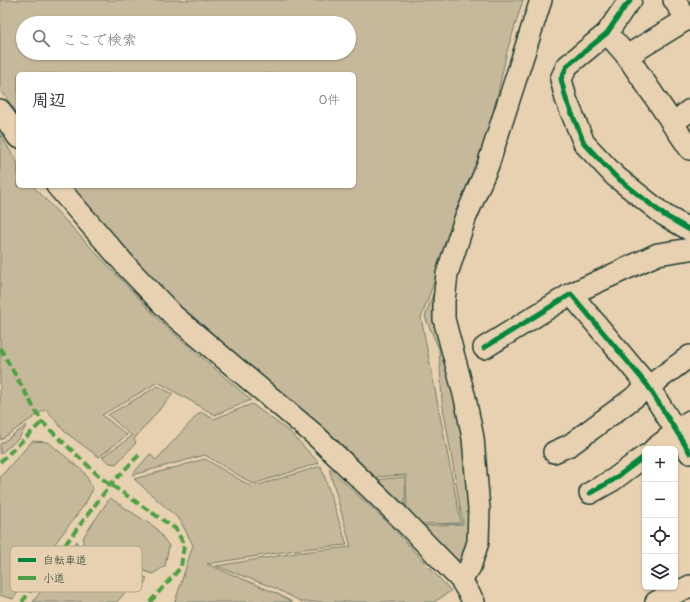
<!DOCTYPE html>
<html lang="ja">
<head>
<meta charset="utf-8">
<style>
	body { margin:0; font-family:Mali,"Klee One",sans-serif; background:#f7f7f7; color:#2b2b33 }
	.controls { position:absolute; right:12px; bottom:12px; display:grid; overflow:hidden; border-radius:6px; box-shadow:0 1px 3px #0004 }
	.controls button { width:36px; height:36px; display:grid; place-items:center; padding:0; border:0; border-bottom:1px solid #e1e1e2; background:#fff; color:#2b2b33; font:20px sans-serif }
	.list { margin:0; padding:0; list-style:none }
	h2 { display:flex; justify-content:space-between; align-items:center; height:52px; margin:0; padding:0 16px; font-size:17px }
	h2 small { font-size:13px; font-weight:400; color:#7c7c81 }
	.icon { flex:none; width:22px; height:22px; fill:none; stroke:currentColor; stroke-width:2; stroke-linecap:round; stroke-linejoin:round }
	.map { position:relative; flex:none; width:690px; height:602px; overflow:hidden }
	.search { position:absolute; background:#fff; box-shadow:0 1px 3px #0004; left:16px; top:16px; width:340px; height:44px; display:flex; align-items:center; gap:10px; box-sizing:border-box; padding:0 14px; border-radius:22px; color:#7c7c81; font-size:15px }
	.panel { position:absolute; background:#fff; box-shadow:0 1px 3px #0004; left:16px; top:72px; width:340px; height:116px; border-radius:6px }
	.map>svg:first-child { display:block }
	.green { fill:#c6b99b; stroke:#727b68; fill-rule:evenodd }
	.lines { fill:none; stroke-linecap:round; stroke-linejoin:round }
	.minor-casing { stroke:#1f3d34; stroke-width:24 }
	.minor { stroke:#e7d1b0; stroke-width:21 }
	.quiet { stroke:#4da043; stroke-width:4; stroke-dasharray:8 4; stroke-linecap:butt }
	.cycleway-casing { stroke:#e7d1b0; stroke-width:8 }
	.cycleway { stroke:#00873e; stroke-width:5 }
	.key { fill:#e7d1b0; stroke:#aba58b; stroke-width:1 }
	.key-label { font-size:11px; fill:#1f3d34 }
</style>
</head>
<body>
<div class="map">
<svg width="690" height="602" viewBox="0 0 690 602">
	<rect width="100%" height="100%" fill="#e7d1b0"/>
	<filter id="ink" filterUnits="userSpaceOnUse"><feTurbulence type="fractalNoise" baseFrequency=".025" numOctaves="2"/><feDisplacementMap in="SourceGraphic" scale="8" xChannelSelector="R" yChannelSelector="G"/><feConvolveMatrix kernelMatrix="1 2 1 2 8 2 1 2 1" color-interpolation-filters="sRGB"/></filter>
	<g filter="url(#ink)">
		<g class="green">
			<path d="M 0,0 L 523,0 L 507,51 L 491,124 L 421,318 L 461,523 L 418,524 L 407,512 L 406,475 L 375,477 L 163,296 L 69,186 L 354,186 L 354,74 L 18,74 L 18,115 L 0,89 ZM 23,23 L 349,23 L 349,53 L 23,53 Z"/>
			<path d="M 0,134 L 18,164 L 18,186 L 33,186 L 164,325 L 251,400 L 215,415 L 158,382 L 102,415 L 127,435 L 99,457 L 65,432 L 46,409 L 0,440 Z"/>
			<path d="M 453,236 L 438,291 L 456,387 L 475,514 L 462,559 L 452,560 L 212,344 L 163,298 L 374,480 L 405,477 L 405,512 L 419,526 L 463,524 L 442,401 L 439,349 L 425,317 Z"/>
			<path d="M 158,386 L 173,394 L 134,439 L 136,443 L 116,464 L 110,463 L 102,457 L 132,436 L 108,415 Z"/>
			<path d="M 252,404 L 291,433 L 319,463 L 253,484 L 205,455 L 132,475 L 150,454 L 156,460 L 200,412 L 214,419 Z"/>
			<path d="M 27,425 L 18,439 L 0,454 L 0,444 Z"/>
			<path d="M 32,441 L 48,442 L 84,472 L 93,489 L 85,504 L 13,599 L 0,595 L 0,477 Z"/>
			<path d="M 205,459 L 252,487 L 321,466 L 347,545 L 302,549 L 207,564 L 276,593 L 292,602 L 175,602 L 193,545 L 180,520 L 134,479 Z"/>
			<path d="M 329,468 L 390,525 L 451,591 L 434,602 L 302,602 L 275,588 L 216,566 L 302,552 L 351,547 Z"/>
			<path d="M 110,498 L 156,528 L 169,546 L 165,566 L 153,574 L 82,549 L 84,536 Z"/>
			<path d="M 77,541 L 77,554 L 147,578 L 141,590 L 132,584 L 117,602 L 33,602 Z"/>
		</g>
		<g class="lines">
			<g class="minor-casing">
				<g id="minor">
					<path d="M 631,0 L 624,8 L 607,33 L 567,66 L 561,79 L 566,99 L 584,143 L 615,176 L 664,215 L 690,230"/>
					<path d="M 607,33 L 627,56 L 690,149"/>
					<path d="M 627,56 L 687,19 L 674,0"/>
					<path d="M 0,110 L 18,137"/>
					<path d="M 672,124 L 690,110"/>
					<path d="M 57,186 L 129,269 L 174,316 L 315,435 L 396,513 L 461,580 L 474,602"/>
					<path d="M 571,294 L 658,254 L 690,249"/>
					<path d="M 484,348 L 571,294 L 648,386 L 690,453"/>
					<path d="M 654,449 L 690,421"/>
					<path d="M 554,452 L 570,445 L 690,356"/>
					<path d="M 590,493 L 613,480 L 645,456"/>
					<path d="M 461,580 L 470,567 L 478,542 L 479,509 L 473,438 L 465,398 L 444,319 L 444,301 L 447,274 L 465,219 L 488,165 L 541,0"/>
					<path d="M 656,602 L 690,586"/>
				</g>
			</g>
			<use href="#minor" class="minor"/>
			<g class="quiet">
				<path d="M 0,348 L 42,422 L 101,478 L 176,529 L 184,545 L 181,567 L 150,602"/>
				<path d="M 0,462 L 42,422"/>
				<path d="M 22,602 L 110,485 L 139,455"/>
			</g>
			<g class="cycleway-casing">
				<g id="cycleway">
					<path d="M 631,0 L 624,8 L 607,33 L 567,66 L 561,79 L 566,99 L 584,143 L 615,176 L 664,215 L 690,230"/>
					<path d="M 484,348 L 571,294 L 648,386 L 690,453"/>
					<path d="M 590,493 L 613,480 L 645,456"/>
				</g>
			</g>
			<use href="#cycleway" class="cycleway"/>
		</g>
	</g>
	<rect x="10" y="546" width="132" height="46" rx="6" class="key"/>
	<rect x="18" y="558" width="18" height="4" fill="#00873e"/>
	<rect x="18" y="576" width="18" height="4" fill="#4da043"/>
	<g class="key-label">
		<text x="43" y="564">自転車道</text>
		<text x="43" y="582">小道</text>
	</g>
</svg>
<div class="controls">
<button>+</button>
<button>−</button>
<button><svg class="icon" aria-label="locate" viewBox="0 0 24 24"><circle cx="12" cy="12" r="6"/><path d="M12 2v4M12 18v4M2 12h4M18 12h4"/></svg></button>
<button><svg class="icon" aria-label="layers" viewBox="0 0 24 24"><path d="M12 4l9 5-9 5-9-5zM3 14l9 5 9-5"/></svg></button>
</div>
<div class="search"><svg class="icon" aria-label="search" viewBox="0 0 24 24"><circle cx="10" cy="10" r="6"/><path d="M15 15l6 6"/></svg>ここで検索</div>
<section class="panel">
<h2>周辺<small>0件</small></h2>
<ul class="list">
</ul>
</section>
</div>
</body>
</html>
